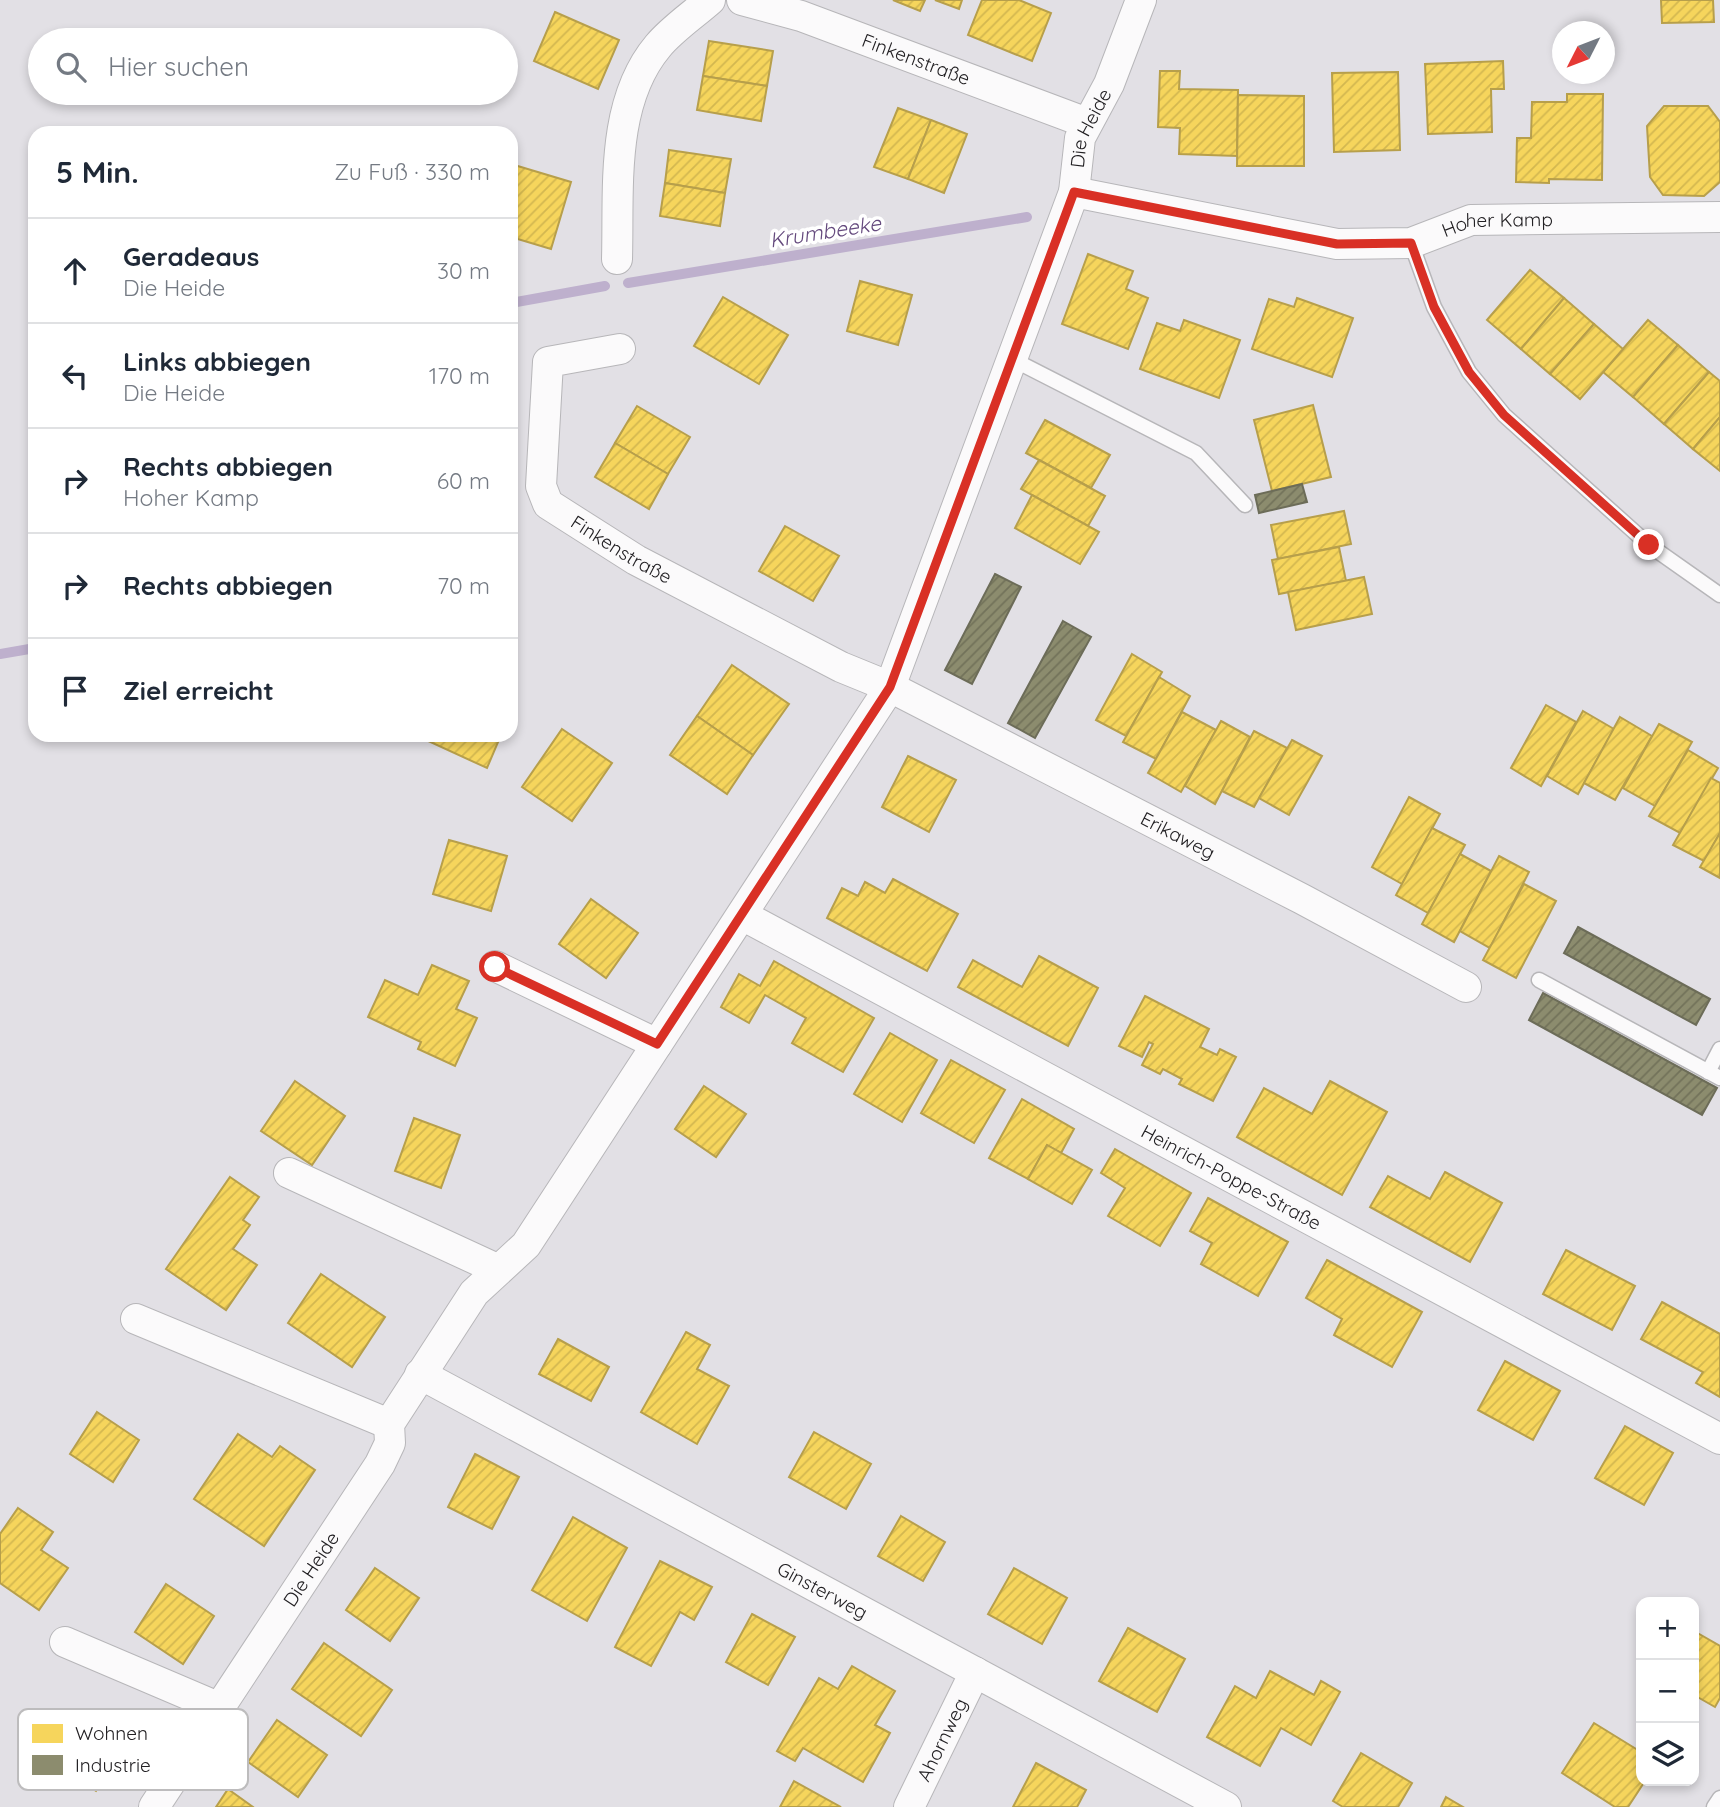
<!DOCTYPE html>
<html lang="de">
<head>
<meta charset="utf-8">
<style>
	body { margin:0; font-family:Quicksand,sans-serif; background:#f2f2f3; color:#1f2937 }
	.controls { position:absolute; right:21px; bottom:21px; display:grid; overflow:hidden; border-radius:14px; box-shadow:0 4px 10px #0003 }
	.controls button { width:63px; height:63px; display:grid; place-items:center; padding:0; border:0; border-bottom:2px solid #e0e1e3; background:#fff; color:#1f2937; font:35px sans-serif }
	.compass { position:absolute; left:1552px; top:21px; width:63px; height:63px; border-radius:50%; background:#fff; box-shadow:0 4px 10px #0003; rotate:228deg }
	.stop { position:absolute; width:21px; height:21px; margin:-16px; border:5px solid #d93025; border-radius:50%; background:#fff }
	.stop.end { background:#d93025; border-color:#fff; box-shadow:0 2px 7px #0008 }
	.list { margin:0; padding:0; list-style:none }
	h2 { display:flex; justify-content:space-between; align-items:center; height:91px; margin:0; padding:0 28px; font-size:30px }
	h2 small { font-size:23px; font-weight:400; color:#747a83 }
	.list li { display:grid; grid-template-columns:46px 1fr auto; gap:21px; align-items:center; box-sizing:border-box; height:105px; padding:0 28px; border-top:2px solid #e0e1e3 }
	.list b { display:block; font-size:26px; white-space:nowrap }
	.list p { margin:0; font-size:23px; white-space:nowrap; color:#747a83 }
	.list em { font-size:23px; font-style:normal; color:#747a83 }
	.icon { flex:none; width:38px; height:38px; fill:none; stroke:currentColor; stroke-width:2; stroke-linecap:round; stroke-linejoin:round }
	.map { position:relative; flex:none; width:1720px; height:1807px; overflow:hidden }
	.search { position:absolute; background:#fff; box-shadow:0 4px 10px #0003; left:28px; top:28px; width:490px; height:77px; display:flex; align-items:center; gap:18px; box-sizing:border-box; padding:0 24px; border-radius:38px; color:#747a83; font-size:26px }
	.panel { position:absolute; background:#fff; box-shadow:0 4px 10px #0003; left:28px; top:126px; width:490px; height:616px; border-radius:21px }
	.map>svg:first-child { display:block }
	.homes { fill:url(#homes-hatch); stroke:#b79f4b; stroke-width:2 }
	.industry { fill:url(#industry-hatch); stroke:#6c6c58; stroke-width:2 }
	.lines { fill:none; stroke-linecap:round; stroke-linejoin:round }
	.stream { stroke:#beb0cd; stroke-width:10 }
	.service-casing { stroke:#b7b6b9; stroke-width:17 }
	.minor-casing { stroke:#b7b6b9; stroke-width:32 }
	.service { stroke:#fbfafb; stroke-width:14 }
	.minor { stroke:#fbfafb; stroke-width:30 }
	.route { stroke:#d93025; stroke-width:9 }
	.labels { text-anchor:middle; dominant-baseline:central; stroke-width:7; stroke-linejoin:round; paint-order:stroke }
	.street-label { font-size:19px; fill:#232124; stroke:#fff }
	.water-label { font-size:21px; font-style:italic; fill:#64497d; stroke:#fff }
	.key { fill:#fff; stroke:#bdbcbd; stroke-width:2 }
	.key-label { font-size:19px; fill:#232124 }
</style>
</head>
<body>
<div class="map">
<svg width="1720" height="1807" viewBox="0 0 1720 1807">
	<defs>
		<pattern id="homes-hatch" width="6" height="6" patternUnits="userSpaceOnUse" patternTransform="scale(1.75)"><rect width="6" height="6" fill="#f6d55c"/><path d="M-1 1l2-2M0 6l6-6M5 7l2-2" fill="none" stroke="#d3b750"/></pattern>
		<pattern id="industry-hatch" width="6" height="6" patternUnits="userSpaceOnUse" patternTransform="scale(1.75)"><rect width="6" height="6" fill="#8c8c6e"/><path d="M-1 1l2-2M0 6l6-6M5 7l2-2" fill="none" stroke="#72725a"/></pattern>
	</defs>
	<rect width="100%" height="100%" fill="#e2e0e5"/>
	<g class="homes">
		<path d="M 893,0 L 925,0 L 920,11 Z"/>
		<path d="M 935,0 L 962,0 L 959,9 Z"/>
		<path d="M 982,0 L 1019,0 L 1051,13 L 1032,61 L 968,35 Z"/>
		<path d="M 1661,0 L 1713,0 L 1714,22 L 1662,23 Z"/>
		<path d="M 555,12 L 619,40 L 598,89 L 534,61 Z"/>
		<path d="M 709,41 L 773,51 L 767,86 L 703,76 Z"/>
		<path d="M 1503,61 L 1504,89 L 1491,89 L 1492,132 L 1428,134 L 1425,64 Z"/>
		<path d="M 1160,71 L 1180,71 L 1179,89 L 1238,90 L 1237,156 L 1179,154 L 1180,128 L 1158,127 Z"/>
		<path d="M 1398,72 L 1400,150 L 1334,152 L 1332,73 Z"/>
		<path d="M 703,76 L 767,86 L 761,121 L 697,110 Z"/>
		<path d="M 1567,94 L 1603,94 L 1602,180 L 1549,179 L 1549,183 L 1516,182 L 1517,138 L 1531,138 L 1532,102 L 1567,102 Z"/>
		<path d="M 1238,95 L 1304,96 L 1304,166 L 1237,166 Z"/>
		<path d="M 1664,106 L 1708,106 L 1720,122 L 1720,182 L 1704,196 L 1663,195 L 1650,177 L 1647,126 Z"/>
		<path d="M 898,108 L 931,120 L 908,179 L 874,167 Z"/>
		<path d="M 931,120 L 967,134 L 944,193 L 908,179 Z"/>
		<path d="M 669,150 L 731,159 L 725,193 L 665,183 Z"/>
		<path d="M 511,164 L 571,182 L 551,249 L 511,237 Z"/>
		<path d="M 665,183 L 725,193 L 720,226 L 660,216 Z"/>
		<path d="M 1088,254 L 1133,271 L 1126,289 L 1148,298 L 1128,349 L 1062,324 Z"/>
		<path d="M 1530,270 L 1564,298 L 1521,349 L 1487,320 Z"/>
		<path d="M 860,281 L 912,295 L 898,345 L 847,331 Z"/>
		<path d="M 723,297 L 788,335 L 759,384 L 694,346 Z"/>
		<path d="M 1297,298 L 1353,318 L 1332,377 L 1252,349 L 1269,299 L 1294,307 Z"/>
		<path d="M 1564,298 L 1594,324 L 1550,374 L 1521,349 Z"/>
		<path d="M 1184,320 L 1240,340 L 1219,398 L 1140,369 L 1157,323 L 1180,331 Z"/>
		<path d="M 1648,320 L 1678,345 L 1633,397 L 1603,372 Z"/>
		<path d="M 1594,324 L 1623,349 L 1580,399 L 1550,374 Z"/>
		<path d="M 1678,345 L 1709,372 L 1664,424 L 1633,397 Z"/>
		<path d="M 1709,372 L 1720,381 L 1720,417 L 1693,449 L 1664,424 Z"/>
		<path d="M 1313,405 L 1331,477 L 1272,491 L 1254,420 Z"/>
		<path d="M 637,406 L 690,437 L 668,474 L 615,443 Z"/>
		<path d="M 1720,417 L 1720,471 L 1693,449 Z"/>
		<path d="M 1045,420 L 1110,455 L 1091,488 L 1026,453 Z"/>
		<path d="M 615,443 L 668,474 L 649,509 L 595,477 Z"/>
		<path d="M 1039,460 L 1105,496 L 1088,526 L 1021,489 Z"/>
		<path d="M 1032,495 L 1099,532 L 1080,564 L 1015,528 Z"/>
		<path d="M 1344,511 L 1351,544 L 1278,559 L 1271,525 Z"/>
		<path d="M 785,526 L 839,556 L 813,601 L 759,571 Z"/>
		<path d="M 1339,547 L 1346,581 L 1279,594 L 1272,560 Z"/>
		<path d="M 1364,577 L 1372,614 L 1296,630 L 1288,592 Z"/>
		<path d="M 1132,654 L 1162,672 L 1126,736 L 1096,720 Z"/>
		<path d="M 732,665 L 789,704 L 753,755 L 697,716 Z"/>
		<path d="M 1159,677 L 1190,696 L 1156,759 L 1123,742 Z"/>
		<path d="M 1546,705 L 1576,722 L 1541,786 L 1511,768 Z"/>
		<path d="M 1583,711 L 1614,729 L 1578,794 L 1547,776 Z"/>
		<path d="M 1182,712 L 1216,730 L 1181,792 L 1148,773 Z"/>
		<path d="M 697,716 L 753,755 L 727,794 L 670,755 Z"/>
		<path d="M 1620,717 L 1652,736 L 1615,800 L 1584,783 Z"/>
		<path d="M 1221,721 L 1250,737 L 1215,804 L 1185,786 Z"/>
		<path d="M 1659,724 L 1692,742 L 1655,806 L 1623,788 Z"/>
		<path d="M 562,729 L 612,763 L 572,821 L 522,787 Z"/>
		<path d="M 1254,731 L 1287,748 L 1254,807 L 1222,791 Z"/>
		<path d="M 428,735 L 501,735 L 487,768 L 426,740 Z"/>
		<path d="M 1292,740 L 1322,756 L 1289,815 L 1259,798 Z"/>
		<path d="M 1688,750 L 1718,768 L 1680,833 L 1649,816 Z"/>
		<path d="M 908,756 L 956,780 L 929,832 L 882,807 Z"/>
		<path d="M 1711,778 L 1720,783 L 1720,833 L 1704,861 L 1673,845 Z"/>
		<path d="M 1409,797 L 1440,814 L 1402,884 L 1372,867 Z"/>
		<path d="M 1432,828 L 1465,845 L 1428,913 L 1396,895 Z"/>
		<path d="M 1720,833 L 1720,878 L 1700,867 Z"/>
		<path d="M 449,840 L 507,856 L 491,911 L 433,894 Z"/>
		<path d="M 1460,854 L 1491,871 L 1454,942 L 1422,924 Z"/>
		<path d="M 1499,856 L 1529,872 L 1490,948 L 1460,931 Z"/>
		<path d="M 893,879 L 958,914 L 927,971 L 827,918 L 842,888 L 858,896 L 865,882 L 885,893 Z"/>
		<path d="M 1524,884 L 1556,901 L 1516,978 L 1483,960 Z"/>
		<path d="M 591,899 L 638,933 L 606,978 L 559,944 Z"/>
		<path d="M 1039,956 L 1098,988 L 1068,1046 L 958,987 L 973,960 L 1022,987 Z"/>
		<path d="M 774,961 L 874,1018 L 843,1072 L 792,1043 L 806,1018 L 765,995 L 749,1023 L 721,1007 L 739,974 L 760,986 Z"/>
		<path d="M 432,965 L 469,981 L 456,1009 L 477,1018 L 455,1066 L 418,1049 L 421,1042 L 368,1017 L 385,980 L 418,995 Z"/>
		<path d="M 1145,996 L 1209,1029 L 1200,1047 L 1217,1055 L 1220,1049 L 1236,1057 L 1213,1101 L 1179,1084 L 1182,1079 L 1163,1069 L 1160,1074 L 1142,1065 L 1153,1044 L 1149,1042 L 1142,1057 L 1119,1046 Z"/>
		<path d="M 890,1033 L 937,1060 L 902,1122 L 854,1094 Z"/>
		<path d="M 951,1060 L 1005,1090 L 974,1143 L 921,1113 Z"/>
		<path d="M 295,1081 L 345,1116 L 312,1165 L 261,1131 Z"/>
		<path d="M 1330,1081 L 1387,1112 L 1342,1195 L 1237,1137 L 1264,1088 L 1312,1114 Z"/>
		<path d="M 704,1086 L 746,1114 L 716,1157 L 675,1129 Z"/>
		<path d="M 1022,1099 L 1074,1129 L 1061,1153 L 1047,1145 L 1028,1179 L 989,1158 Z"/>
		<path d="M 414,1118 L 460,1135 L 441,1188 L 395,1171 Z"/>
		<path d="M 1047,1145 L 1092,1170 L 1072,1204 L 1028,1179 Z"/>
		<path d="M 1115,1149 L 1191,1193 L 1160,1246 L 1108,1216 L 1125,1188 L 1101,1173 Z"/>
		<path d="M 1445,1172 L 1502,1203 L 1470,1262 L 1370,1207 L 1388,1176 L 1430,1199 Z"/>
		<path d="M 230,1177 L 259,1197 L 243,1220 L 250,1225 L 233,1249 L 257,1265 L 226,1310 L 166,1269 Z"/>
		<path d="M 1208,1198 L 1288,1242 L 1258,1296 L 1201,1264 L 1212,1243 L 1190,1231 Z"/>
		<path d="M 1566,1250 L 1635,1286 L 1612,1330 L 1543,1294 Z"/>
		<path d="M 1327,1260 L 1422,1312 L 1392,1367 L 1334,1335 L 1342,1319 L 1306,1298 Z"/>
		<path d="M 321,1274 L 385,1317 L 352,1367 L 288,1323 Z"/>
		<path d="M 1662,1302 L 1720,1334 L 1720,1397 L 1696,1383 L 1703,1372 L 1641,1339 Z"/>
		<path d="M 686,1332 L 710,1345 L 697,1369 L 729,1386 L 697,1444 L 641,1412 Z"/>
		<path d="M 558,1339 L 609,1367 L 591,1401 L 539,1374 Z"/>
		<path d="M 1505,1361 L 1560,1391 L 1533,1440 L 1478,1410 Z"/>
		<path d="M 97,1412 L 139,1440 L 113,1482 L 70,1454 Z"/>
		<path d="M 1625,1426 L 1673,1453 L 1644,1505 L 1595,1478 Z"/>
		<path d="M 814,1432 L 871,1464 L 846,1509 L 789,1477 Z"/>
		<path d="M 238,1434 L 272,1457 L 280,1446 L 315,1470 L 264,1546 L 194,1499 Z"/>
		<path d="M 475,1454 L 519,1477 L 492,1529 L 448,1507 Z"/>
		<path d="M 18,1508 L 53,1532 L 41,1550 L 68,1568 L 39,1610 L 0,1583 L 0,1534 Z"/>
		<path d="M 901,1516 L 945,1542 L 923,1581 L 878,1556 Z"/>
		<path d="M 573,1517 L 627,1548 L 587,1621 L 532,1590 Z"/>
		<path d="M 660,1561 L 712,1587 L 694,1620 L 680,1612 L 651,1666 L 615,1647 Z"/>
		<path d="M 375,1568 L 419,1598 L 390,1641 L 346,1610 Z"/>
		<path d="M 1014,1568 L 1067,1598 L 1042,1644 L 988,1614 Z"/>
		<path d="M 166,1584 L 214,1616 L 183,1664 L 135,1632 Z"/>
		<path d="M 752,1614 L 795,1637 L 768,1685 L 726,1662 Z"/>
		<path d="M 1128,1628 L 1185,1659 L 1157,1712 L 1099,1681 Z"/>
		<path d="M 1694,1631 L 1720,1646 L 1720,1698 L 1715,1707 L 1694,1695 Z"/>
		<path d="M 324,1643 L 392,1690 L 361,1736 L 292,1689 Z"/>
		<path d="M 852,1666 L 895,1691 L 875,1725 L 890,1733 L 863,1782 L 803,1748 L 795,1761 L 777,1751 L 819,1678 L 838,1689 Z"/>
		<path d="M 1270,1671 L 1314,1695 L 1321,1681 L 1340,1692 L 1311,1745 L 1281,1728 L 1260,1766 L 1207,1737 L 1235,1686 L 1256,1698 Z"/>
		<path d="M 90,1714 L 130,1741 L 96,1791 L 56,1765 Z"/>
		<path d="M 277,1720 L 327,1755 L 298,1797 L 248,1762 Z"/>
		<path d="M 1594,1723 L 1641,1752 L 1641,1781 L 1645,1781 L 1628,1807 L 1615,1807 L 1562,1773 Z"/>
		<path d="M 1361,1753 L 1412,1783 L 1398,1807 L 1343,1807 L 1333,1801 Z"/>
		<path d="M 1036,1763 L 1086,1790 L 1077,1807 L 1013,1807 Z"/>
		<path d="M 794,1781 L 841,1807 L 780,1807 Z"/>
		<path d="M 228,1789 L 253,1807 L 216,1807 Z"/>
		<path d="M 1446,1797 L 1463,1807 L 1441,1807 Z"/>
	</g>
	<g class="industry">
		<path d="M 1302,484 L 1307,502 L 1259,513 L 1255,495 Z"/>
		<path d="M 995,574 L 1021,587 L 972,684 L 945,670 Z"/>
		<path d="M 1063,621 L 1091,637 L 1035,738 L 1008,723 Z"/>
		<path d="M 1578,927 L 1710,999 L 1696,1025 L 1564,953 Z"/>
		<path d="M 1543,993 L 1717,1088 L 1702,1115 L 1529,1020 Z"/>
	</g>
	<g class="lines">
		<g class="stream">
			<path d="M 628,283 L 1027,217"/>
			<path d="M 511,303 L 605,286"/>
			<path d="M 0,654 L 35,648"/>
		</g>
		<g class="service-casing">
			<g id="service">
				<path d="M 1411,243 L 1434,307 L 1469,372 L 1504,415 L 1649,545 L 1720,595"/>
				<path d="M 1012,359 L 1196,453 L 1245,505"/>
				<path d="M 1539,980 L 1720,1078"/>
				<path d="M 1708,1072 L 1720,1049"/>
				<path d="M 1714,1807 L 1720,1798"/>
			</g>
		</g>
		<g class="minor-casing">
			<g id="minor">
				<path id="s1" d="M 742,0 L 801,16 L 1087,123"/>
				<path id="s2" d="M 1074,192 L 1337,244 L 1411,243 L 1471,220 L 1720,217"/>
				<path d="M 617,259 C 619,190 610,103 658,46 C 672,29 693,15 710,0"/>
				<path id="s3" d="M 620,349 L 548,362 L 541,486 L 548,504 L 636,560 L 841,667 L 890,687 L 1302,899 L 1466,987"/>
				<path id="s4" d="M 742,915 L 1720,1439"/>
				<path d="M 495,966 L 657,1044"/>
				<path d="M 289,1173 L 497,1269"/>
				<path d="M 136,1319 L 389,1424"/>
				<path id="s5" d="M 420,1374 L 1226,1807"/>
				<path d="M 65,1642 L 220,1708"/>
				<path id="s6" d="M 154,1807 L 380,1464 L 390,1443 L 389,1424 L 474,1293 L 526,1245 L 890,687 L 1074,192 L 1080,138 L 1109,84 L 1141,0"/>
				<path id="s7" d="M 909,1807 L 975,1672"/>
			</g>
		</g>
		<use href="#service" class="service"/>
		<use href="#minor" class="minor"/>
	</g>
	<g class="lines">
		<path class="route" d="M 495,967 L 657,1044 L 890,687 L 1074,192 L 1337,244 L 1411,243 L 1434,307 L 1469,372 L 1504,415 L 1649,545"/>
	</g>
	<g class="labels">
		<g class="street-label">
			<text stroke="none"><textPath href="#s1" startOffset="184">Finkenstraße</textPath></text>
			<text stroke="none"><textPath href="#s6" startOffset="1941">Die Heide</textPath></text>
			<text stroke="none"><textPath href="#s2" startOffset="432">Hoher Kamp</textPath></text>
			<text stroke="none"><textPath href="#s3" startOffset="303">Finkenstraße</textPath></text>
			<text stroke="none"><textPath href="#s3" startOffset="929">Erikaweg</textPath></text>
			<text stroke="none"><textPath href="#s4" startOffset="555">Heinrich-Poppe-Straße</textPath></text>
			<text stroke="none"><textPath href="#s6" startOffset="285">Die Heide</textPath></text>
			<text stroke="none"><textPath href="#s5" startOffset="457">Ginsterweg</textPath></text>
			<text stroke="none"><textPath href="#s7" startOffset="75">Ahornweg</textPath></text>
		</g>
		<g class="water-label">
			<text transform="translate(825 231) rotate(-9)">Krumbeeke</text>
		</g>
	</g>
	<rect x="18" y="1709" width="230" height="81" rx="10" class="key"/>
	<rect x="32" y="1724" width="31" height="19" fill="#f6d55c"/>
	<rect x="32" y="1755" width="31" height="20" fill="#8c8c6e"/>
	<g class="key-label">
		<text x="75" y="1740">Wohnen</text>
		<text x="75" y="1772">Industrie</text>
	</g>
</svg>
<div class="controls">
<button>+</button>
<button>−</button>
<button><svg class="icon" aria-label="layers" viewBox="0 0 24 24"><path d="M12 4l9 5-9 5-9-5zM3 14l9 5 9-5"/></svg></button>
</div>
<svg class="compass" viewBox="-18 -18 36 36"><path d="M0-13l5 13h-10z" fill="#e53935"/><path d="M0 13l5-13h-10z" fill="#747a83"/></svg>
<div class="stop" style="left:495px;top:967px"></div>
<div class="stop end" style="left:1649px;top:545px"></div>
<div class="search"><svg class="icon" aria-label="search" viewBox="0 0 24 24"><circle cx="10" cy="10" r="6"/><path d="M15 15l6 6"/></svg>Hier suchen</div>
<section class="panel">
<h2>5 Min.<small>Zu Fuß · 330 m</small></h2>
<ul class="list">
<li><svg class="icon" aria-label="ahead" viewBox="0 0 24 24"><path d="M12 20V5M6 11l6-6 6 6"/></svg><div><b>Geradeaus</b><p>Die Heide</p></div><em>30 m</em></li>
<li><svg class="icon" aria-label="left" viewBox="0 0 24 24"><path d="M17 20v-9H6M10 6l-5 5 5 5"/></svg><div><b>Links abbiegen</b><p>Die Heide</p></div><em>170 m</em></li>
<li><svg class="icon" aria-label="right" viewBox="0 0 24 24"><path d="M7 20v-9h11M14 6l5 5-5 5"/></svg><div><b>Rechts abbiegen</b><p>Hoher Kamp</p></div><em>60 m</em></li>
<li><svg class="icon" aria-label="right" viewBox="0 0 24 24"><path d="M7 20v-9h11M14 6l5 5-5 5"/></svg><div><b>Rechts abbiegen</b></div><em>70 m</em></li>
<li><svg class="icon" aria-label="arrive" viewBox="0 0 24 24"><path d="M6 21V4h12l-3 4 3 4H6"/></svg><div><b>Ziel erreicht</b></div></li>
</ul>
</section>
</div>
</body>
</html>
